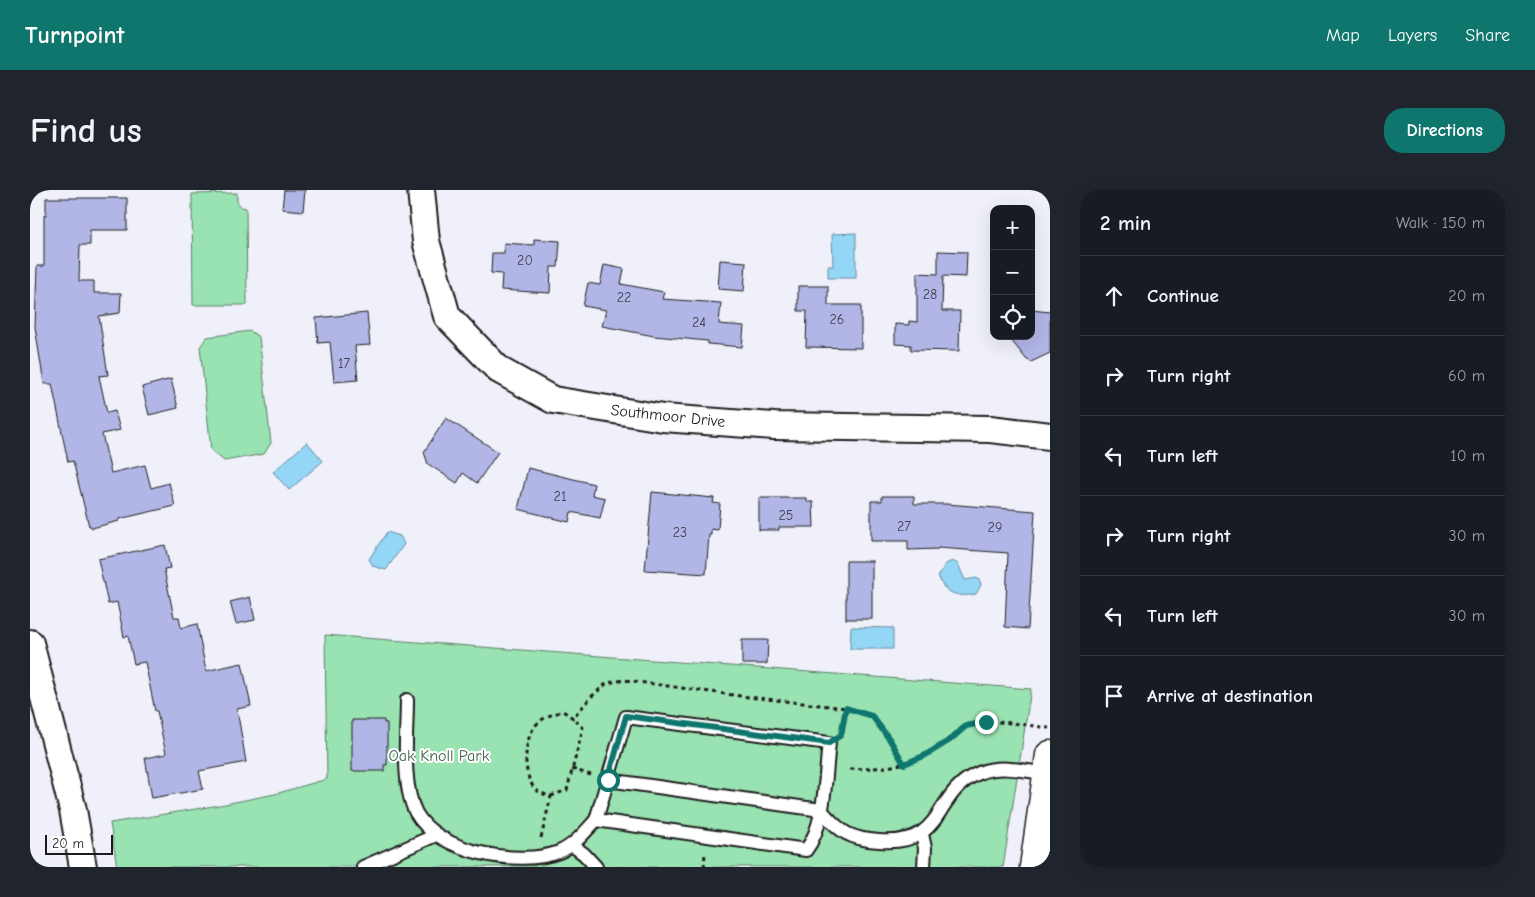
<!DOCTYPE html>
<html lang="en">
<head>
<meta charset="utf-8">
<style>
	body { margin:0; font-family:"Comic Neue",sans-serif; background:#20242c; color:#f1f3f6 }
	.controls { position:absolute; right:15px; top:15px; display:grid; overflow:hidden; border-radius:10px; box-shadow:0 5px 20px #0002 }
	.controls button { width:45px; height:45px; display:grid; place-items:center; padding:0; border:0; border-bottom:1px solid #363941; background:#171b24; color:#f1f3f6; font:25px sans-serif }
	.scale { position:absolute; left:15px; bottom:12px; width:68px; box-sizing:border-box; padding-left:5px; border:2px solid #1c1c1c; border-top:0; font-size:14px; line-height:18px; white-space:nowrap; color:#1c1c1c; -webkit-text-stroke:4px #fff; paint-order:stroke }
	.stop { position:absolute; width:15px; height:15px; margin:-11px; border:4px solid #0f766e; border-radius:50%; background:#fff }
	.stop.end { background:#0f766e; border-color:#fff; box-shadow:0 1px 5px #0008 }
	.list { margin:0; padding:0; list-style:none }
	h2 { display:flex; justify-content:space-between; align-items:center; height:65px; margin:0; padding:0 20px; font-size:21px }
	h2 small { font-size:16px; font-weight:400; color:#9ea1a6 }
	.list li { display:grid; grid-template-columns:32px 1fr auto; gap:15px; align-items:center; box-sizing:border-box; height:80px; padding:0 20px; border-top:1px solid #363941 }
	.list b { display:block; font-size:19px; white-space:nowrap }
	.list em { font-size:16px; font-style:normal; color:#9ea1a6 }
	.icon { flex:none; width:28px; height:28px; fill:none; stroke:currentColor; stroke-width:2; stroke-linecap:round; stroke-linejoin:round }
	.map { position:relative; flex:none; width:1020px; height:677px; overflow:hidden; border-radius:20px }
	header { display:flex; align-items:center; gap:30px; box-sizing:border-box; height:70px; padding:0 25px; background:#0f766e; color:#fff }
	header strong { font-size:24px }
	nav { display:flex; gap:28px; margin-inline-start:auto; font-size:18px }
	.intro { display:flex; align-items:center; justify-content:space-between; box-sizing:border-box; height:120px; padding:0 30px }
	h1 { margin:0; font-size:35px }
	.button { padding:12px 22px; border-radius:20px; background:#0f766e; color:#fff; font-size:18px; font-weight:700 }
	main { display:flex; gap:30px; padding:0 30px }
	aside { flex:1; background:#171b24; border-radius:20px; box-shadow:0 5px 20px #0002 }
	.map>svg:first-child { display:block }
	.green { fill:#99e2b1; stroke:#5a7f66 }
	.water { fill:#94d6f6; stroke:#648c9f }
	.building { fill:#b1b6e7; stroke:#1c1c1c }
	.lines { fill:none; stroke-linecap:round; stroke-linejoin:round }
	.lane-casing { stroke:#1c1c1c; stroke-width:16 }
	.street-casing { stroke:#1c1c1c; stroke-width:30 }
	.secondary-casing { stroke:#1c1c1c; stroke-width:31 }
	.path { stroke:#1c1c1c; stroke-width:3; stroke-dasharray:4 4; stroke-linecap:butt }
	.lane { stroke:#fff; stroke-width:12 }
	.street { stroke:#fff; stroke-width:26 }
	.secondary { stroke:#fff; stroke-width:28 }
	.route { stroke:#0f766e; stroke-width:6 }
	.labels { text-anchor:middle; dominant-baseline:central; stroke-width:4; stroke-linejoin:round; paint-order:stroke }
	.number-label { font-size:14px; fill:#41424f }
	.street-label { font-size:16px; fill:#1c1c1c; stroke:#fff }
	.park-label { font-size:16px; fill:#486150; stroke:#fff }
</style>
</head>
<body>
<header>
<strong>Turnpoint</strong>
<nav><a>Map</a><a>Layers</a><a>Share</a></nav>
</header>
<div class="intro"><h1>Find us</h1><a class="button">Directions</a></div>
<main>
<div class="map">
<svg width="1020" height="677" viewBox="0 0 1020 677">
	<rect width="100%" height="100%" fill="#eff0fa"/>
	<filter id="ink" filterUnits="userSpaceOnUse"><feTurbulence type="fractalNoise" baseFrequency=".02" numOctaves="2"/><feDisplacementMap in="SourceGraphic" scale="10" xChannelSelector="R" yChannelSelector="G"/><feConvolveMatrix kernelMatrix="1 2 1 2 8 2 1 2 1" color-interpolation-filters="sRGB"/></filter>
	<g filter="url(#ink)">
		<g class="green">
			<path d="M 207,3 L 207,11 L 211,17 L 216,18 L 217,115 L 163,115 L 162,4 Z"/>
			<path d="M 220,141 L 229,147 L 241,253 L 234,264 L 194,271 L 181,260 L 170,157 L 177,147 Z"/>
			<path d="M 295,445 L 1001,499 L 973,677 L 87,677 L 80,633 L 190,615 L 245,604 L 297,589 Z"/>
		</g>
		<g class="water">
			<path d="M 826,43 L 826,88 L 798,88 L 798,76 L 803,76 L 802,44 Z"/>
			<path d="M 277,252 L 293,271 L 259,300 L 243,282 Z"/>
			<path d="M 357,342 L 370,346 L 374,354 L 356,380 L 343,376 L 339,369 Z"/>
			<path d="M 922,371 L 928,374 L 935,390 L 947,388 L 950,391 L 951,395 L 946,404 C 929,408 912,404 908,384 L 914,378 L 914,375 Z"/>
			<path d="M 821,437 L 863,438 L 863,459 L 820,459 Z"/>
		</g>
		<g class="building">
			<path d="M 254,0 L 275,0 L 273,21 L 252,19 Z"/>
			<path d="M 16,8 L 97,8 L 97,40 L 60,40 L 60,55 L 50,55 L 49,91 L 64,91 L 64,103 L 91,103 L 90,123 L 69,126 L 78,185 L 69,186 L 77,223 L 85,221 L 90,240 L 72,244 L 81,283 L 115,275 L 121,298 L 139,293 L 145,316 L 89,329 L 89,331 L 62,338 L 61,336 L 59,336 L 43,271 L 38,272 L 22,194 L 14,194 L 5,137 L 7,76 L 14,76 L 14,25 L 16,25 Z"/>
			<path d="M 504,49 L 530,51 L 528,77 L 521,77 L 520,103 L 471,100 L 472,84 L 461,83 L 462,63 L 474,63 L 474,53 L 504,55 Z"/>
			<path d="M 908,61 L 937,62 L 936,87 L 913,86 L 912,121 L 930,121 L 929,161 L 881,160 L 881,155 L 865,154 L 865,134 L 879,135 L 879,131 L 887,132 L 887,83 L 908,84 Z"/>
			<path d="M 690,70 L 716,72 L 714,101 L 688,99 Z"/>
			<path d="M 574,75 L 594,79 L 591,94 L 634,102 L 632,109 L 691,113 L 689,134 L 714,136 L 712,157 L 678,154 L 678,151 L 624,146 L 572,136 L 576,120 L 553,116 L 558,93 L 570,95 Z"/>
			<path d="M 768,96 L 798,96 L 798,115 L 831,115 L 831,158 L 776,157 L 777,121 L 768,121 Z"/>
			<path d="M 1001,120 L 1020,122 L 1020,163 L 1001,172 L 996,169 L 978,146 L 1001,146 Z"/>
			<path d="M 337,123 L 340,155 L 325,156 L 328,190 L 304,192 L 300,152 L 288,153 L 286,128 Z"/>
			<path d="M 141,189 L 148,218 L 119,225 L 112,197 Z"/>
			<path d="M 416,228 L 468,262 L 447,293 L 433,283 L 427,293 L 398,274 L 394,262 Z"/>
			<path d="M 498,278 L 564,294 L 562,305 L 575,308 L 570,328 L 541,322 L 539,332 L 488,319 Z"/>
			<path d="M 622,302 L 684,308 L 683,313 L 690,314 L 688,340 L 681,339 L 681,345 L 679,345 L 676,384 L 615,380 Z"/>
			<path d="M 852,306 L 884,306 L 884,314 L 916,314 L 1005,321 L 998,439 L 975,437 L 978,363 L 908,358 L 908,359 L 878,360 L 878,351 L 841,351 L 841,311 L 852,311 Z"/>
			<path d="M 729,308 L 777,308 L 777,312 L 783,312 L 784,337 L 749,337 L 749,340 L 729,340 Z"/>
			<path d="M 135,355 L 140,378 L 134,379 L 144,427 L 149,427 L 151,438 L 167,434 L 176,481 L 212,473 L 221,516 L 207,519 L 216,572 L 169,581 L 173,599 L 122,608 L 115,568 L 136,564 L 127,521 L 125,521 L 115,472 L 104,474 L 98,446 L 94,447 L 87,412 L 78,414 L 68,369 Z"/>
			<rect x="816" y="371" width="26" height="58"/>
			<path d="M 220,407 L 225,430 L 206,434 L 200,412 Z"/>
			<path d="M 712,450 L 738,450 L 737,474 L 712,474 Z"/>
			<path d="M 322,530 L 354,530 L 354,533 L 357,533 L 357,575 L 354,575 L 354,581 L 322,581 Z"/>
		</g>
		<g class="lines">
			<g class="lane-casing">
				<g id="lane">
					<path d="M 377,510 C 377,542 371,595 386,623 C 408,663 490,677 529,662 C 544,656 555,642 566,630"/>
					<path d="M 596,527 L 799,553 C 795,585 796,634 776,660 L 566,630 Z"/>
					<path d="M 578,590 L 791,620"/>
					<path d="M 791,620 C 810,642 819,649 849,651 C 918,656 901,603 949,583 C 970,574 996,581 1017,584"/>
					<path d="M 892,644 L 895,658 L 894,677"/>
					<path d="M 542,655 L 554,664 L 566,677"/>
					<path d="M 333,677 L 406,645"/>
				</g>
			</g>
			<g class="street-casing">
				<g id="street">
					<path d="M 391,0 L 396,51 L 417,126 L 469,180 L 523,210 L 633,228 L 744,236 L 960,239 L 1020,246"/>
					<path d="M 0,453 L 43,620 L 53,677"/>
				</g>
			</g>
			<g class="secondary-casing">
				<path id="secondary" d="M 1004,677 L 1020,565"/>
			</g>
			<g class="path">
				<path d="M 812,542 L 816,518 L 842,526 L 860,550 L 874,574"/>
				<path d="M 542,579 L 561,585"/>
				<path d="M 820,579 C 859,578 878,577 911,555 C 920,549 930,538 939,535 C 966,528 993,535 1019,538"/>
				<path d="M 521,606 L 537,600 L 553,538 L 543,528"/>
				<path d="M 511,648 L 521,606 C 516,605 510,603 506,600 C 492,586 493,550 506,535 C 513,527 523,524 533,521 L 543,528 L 561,507 L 577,493 L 594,490 L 710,506 L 816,518"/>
				<path d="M 674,677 L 675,663"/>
			</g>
			<use href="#lane" class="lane"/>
			<use href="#street" class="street"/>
			<use href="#secondary" class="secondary"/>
		</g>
	</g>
	<g class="lines" filter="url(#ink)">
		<path class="route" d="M 578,590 L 596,526 L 799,553 L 811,545 L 816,518 L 842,526 L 860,550 L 874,574 L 894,566 L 920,550 L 936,536 L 956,532"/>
	</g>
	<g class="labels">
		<g class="number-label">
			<text x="495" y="70">20</text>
			<text x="900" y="104">28</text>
			<text x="594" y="107">22</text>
			<text x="807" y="129">26</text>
			<text x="669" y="132">24</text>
			<text x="314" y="173">17</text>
			<text x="530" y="306">21</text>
			<text x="756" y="325">25</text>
			<text x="874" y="336">27</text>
			<text x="965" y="337">29</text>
			<text x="650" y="342">23</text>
		</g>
		<g class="street-label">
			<text transform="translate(638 226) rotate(6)">Southmoor Drive</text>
		</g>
		<g class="park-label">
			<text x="409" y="566">Oak Knoll Park</text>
		</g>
	</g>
</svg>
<div class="controls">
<button>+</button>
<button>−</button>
<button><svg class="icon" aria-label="locate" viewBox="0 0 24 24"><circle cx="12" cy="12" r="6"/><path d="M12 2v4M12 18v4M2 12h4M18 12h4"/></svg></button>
</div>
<div class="scale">20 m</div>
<div class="stop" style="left:578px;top:590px"></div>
<div class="stop end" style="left:956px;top:532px"></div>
</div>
<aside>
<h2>2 min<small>Walk · 150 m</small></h2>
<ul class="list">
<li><svg class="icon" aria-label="ahead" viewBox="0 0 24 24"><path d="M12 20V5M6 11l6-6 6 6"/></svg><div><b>Continue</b></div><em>20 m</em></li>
<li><svg class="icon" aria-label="right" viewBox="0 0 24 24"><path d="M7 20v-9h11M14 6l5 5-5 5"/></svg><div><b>Turn right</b></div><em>60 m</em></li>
<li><svg class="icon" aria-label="left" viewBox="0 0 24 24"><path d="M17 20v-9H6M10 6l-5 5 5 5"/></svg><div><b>Turn left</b></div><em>10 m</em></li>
<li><svg class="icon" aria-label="right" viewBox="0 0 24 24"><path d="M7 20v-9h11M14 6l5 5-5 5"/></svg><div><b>Turn right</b></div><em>30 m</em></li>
<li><svg class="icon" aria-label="left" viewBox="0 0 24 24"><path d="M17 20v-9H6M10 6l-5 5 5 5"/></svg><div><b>Turn left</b></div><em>30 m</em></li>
<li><svg class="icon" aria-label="arrive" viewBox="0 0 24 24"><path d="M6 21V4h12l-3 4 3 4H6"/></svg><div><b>Arrive at destination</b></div></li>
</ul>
</aside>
</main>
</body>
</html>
